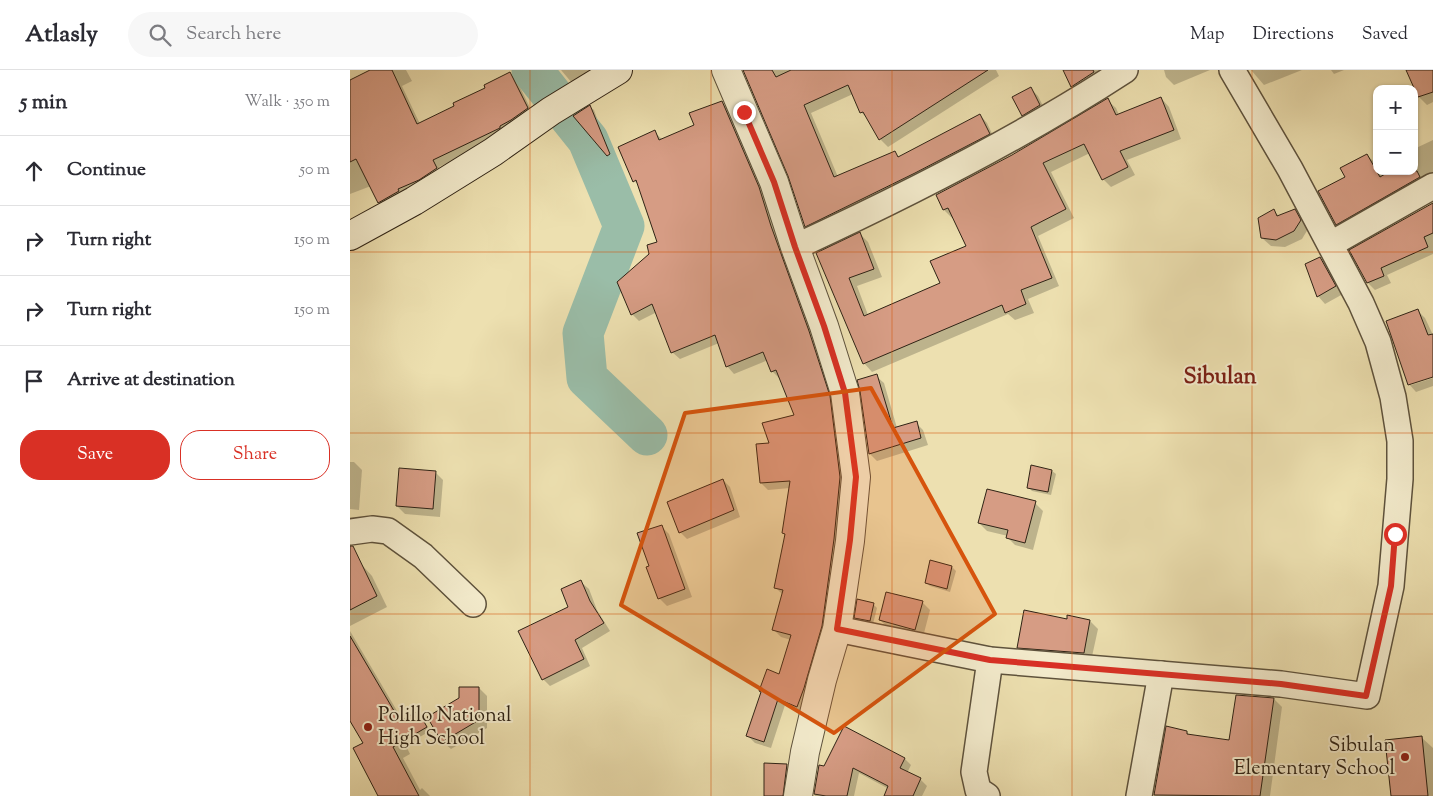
<!DOCTYPE html>
<html lang="en">
<head>
<meta charset="utf-8">
<style>
	body { margin:0; font-family:"Sorts Mill Goudy",serif; background:#f7f7f7; color:#2b2b33 }
	.controls { position:absolute; right:15px; top:15px; display:grid; overflow:hidden; border-radius:10px; box-shadow:0 1px 4px #0004 }
	.controls button { width:45px; height:45px; display:grid; place-items:center; padding:0; border:0; border-bottom:1px solid #e1e1e2; background:#fff; color:#2b2b33; font:25px sans-serif }
	.stop { position:absolute; width:15px; height:15px; margin:-11px; border:4px solid #d93025; border-radius:50%; background:#fff }
	.stop.end { background:#d93025; border-color:#fff; box-shadow:0 1px 5px #0008 }
	.list { margin:0; padding:0; list-style:none }
	h2 { display:flex; justify-content:space-between; align-items:center; height:65px; margin:0; padding:0 20px; font-size:21px }
	h2 small { font-size:16px; font-weight:400; color:#7c7c81 }
	.list li { display:grid; grid-template-columns:32px 1fr auto; gap:15px; align-items:center; box-sizing:border-box; height:70px; padding:0 20px; border-top:1px solid #e1e1e2 }
	.list b { display:block; font-size:19px; white-space:nowrap }
	.list em { font-size:16px; font-style:normal; color:#7c7c81 }
	.actions { display:flex; gap:10px; padding:15px 20px }
	.actions a { flex:1; padding:11px 0; border:1px solid #d93025; border-radius:20px; text-align:center; font-size:18px; color:#d93025 }
	.actions .main { background:#d93025; color:#fff }
	.icon { flex:none; width:28px; height:28px; fill:none; stroke:currentColor; stroke-width:2; stroke-linecap:round; stroke-linejoin:round }
	.map { position:relative; flex:none; width:1083px; height:726px; overflow:hidden }
	header { display:flex; align-items:center; gap:30px; box-sizing:border-box; height:70px; padding:0 25px; background:#fff; border-bottom:1px solid #e1e1e2 }
	header strong { font-size:24px }
	nav { display:flex; gap:28px; margin-inline-start:auto; font-size:18px }
	.search { width:350px; height:45px; background:#f7f7f7; display:flex; align-items:center; gap:12px; box-sizing:border-box; padding:0 18px; border-radius:28px; color:#7c7c81; font-size:19px }
	main { display:flex }
	aside { flex:1; background:#fff }
	.map>svg:first-child { display:block }
	.shadow { fill:#0003 }
	.lines { fill:none; stroke-linecap:round; stroke-linejoin:round }
	.river { stroke:#9abda8; stroke-width:41 }
	.building { fill:#d69c84; stroke:#2f2315 }
	.minor-casing { stroke:#5e523c; stroke-width:28 }
	.tertiary-casing { stroke:#5e523c; stroke-width:30 }
	.secondary-casing { stroke:#2f2315; stroke-width:30 }
	.minor { stroke:#f3ebcc; stroke-width:25 }
	.tertiary { stroke:#f3ebcc; stroke-width:28 }
	.secondary { stroke:#f3ebcc; stroke-width:28 }
	.route { stroke:#d93025; stroke-width:6 }
	.marked { fill:#d6540d; fill-opacity:0.2; stroke:#d6540d; stroke-width:4; stroke-linejoin:round }
	.grid { fill:none; stroke:#d6540d; stroke-width:1; stroke-opacity:0.55 }
	.poi-dot { fill:#8f2418; stroke:#f3ebcc; stroke-width:2 }
	.labels { text-anchor:middle; dominant-baseline:central; stroke-width:4; stroke-linejoin:round; paint-order:stroke }
	.poi-label { font-size:20px; fill:#2f2315; stroke:#f3ebcc; text-anchor:start }
	.quarter-label { font-size:22px; font-weight:bold; fill:#7a1f14; stroke:#f3ebcc }
</style>
</head>
<body>
<header>
<strong>Atlasly</strong>
<div class="search"><svg class="icon" aria-label="search" viewBox="0 0 24 24"><circle cx="10" cy="10" r="6"/><path d="M15 15l6 6"/></svg>Search here</div>
<nav><a>Map</a><a>Directions</a><a>Saved</a></nav>
</header>
<main>
<aside>
<h2>5 min<small>Walk · 350 m</small></h2>
<ul class="list">
<li><svg class="icon" aria-label="ahead" viewBox="0 0 24 24"><path d="M12 20V5M6 11l6-6 6 6"/></svg><div><b>Continue</b></div><em>50 m</em></li>
<li><svg class="icon" aria-label="right" viewBox="0 0 24 24"><path d="M7 20v-9h11M14 6l5 5-5 5"/></svg><div><b>Turn right</b></div><em>150 m</em></li>
<li><svg class="icon" aria-label="right" viewBox="0 0 24 24"><path d="M7 20v-9h11M14 6l5 5-5 5"/></svg><div><b>Turn right</b></div><em>150 m</em></li>
<li><svg class="icon" aria-label="arrive" viewBox="0 0 24 24"><path d="M6 21V4h12l-3 4 3 4H6"/></svg><div><b>Arrive at destination</b></div></li>
</ul>
<div class="actions"><a class="main">Save</a><a>Share</a></div>
</aside>
<div class="map">
<svg width="1083" height="726" viewBox="0 0 1083 726">
	<rect width="100%" height="100%" fill="#ede0b0"/>
	<filter id="stains"><feTurbulence type="fractalNoise" baseFrequency=".004" numOctaves="4"/><feColorMatrix values="0 0 0 0 .2 0 0 0 0 .09 0 0 0 0 .02 0 0 0 .5 -.17"/></filter>
	<radialGradient id="worn" r=".72"><stop offset=".6" stop-color="#630" stop-opacity="0"/><stop offset="1" stop-color="#630" stop-opacity=".3"/></radialGradient>
	<g class="shadow">
		<path d="M 28,0 L 56,0 L 62,11 L 52,16 L 70,54 L 106,37 L 160,4 L 167,11 L 184,46 L 157,65 L 89,97 L 93,106 L 36,139 L 29,132 L 21,116 L 0,124 L 0,12 Z"/>
		<path d="M 211,0 L 261,0 L 228,20 Z"/>
		<path d="M 394,0 L 646,0 L 649,6 L 538,77 L 530,69 L 519,50 L 511,42 L 503,24 L 461,43 L 488,107 L 544,82 L 550,88 L 630,45 L 637,53 L 646,72 L 463,163 L 456,156 L 440,105 Z"/>
		<path d="M 714,0 L 767,0 L 730,24 L 722,16 Z"/>
		<path d="M 814,0 L 860,0 L 824,15 L 816,7 Z"/>
		<path d="M 901,0 L 952,0 L 914,15 Z"/>
		<path d="M 981,0 L 994,0 L 984,4 Z"/>
		<path d="M 1069,0 L 1083,0 L 1083,32 L 1077,35 L 1069,27 L 1059,4 Z"/>
		<path d="M 680,18 L 688,26 L 697,44 L 681,53 L 673,45 Z"/>
		<path d="M 811,28 L 819,37 L 831,69 L 777,90 L 785,105 L 761,117 L 753,109 L 740,83 L 701,102 L 724,148 L 688,166 L 709,216 L 678,229 L 684,243 L 665,250 L 658,244 L 522,302 L 514,293 L 468,184 L 510,164 L 518,172 L 532,207 L 507,216 L 518,245 L 591,214 L 618,177 L 603,147 L 602,148 L 594,140 L 662,86 L 757,30 L 766,38 L 769,45 Z"/>
		<path d="M 372,32 L 379,40 L 416,126 L 466,269 L 486,335 L 497,415 L 491,477 L 454,643 L 435,635 L 421,678 L 405,673 L 398,666 L 430,606 L 441,570 L 431,567 L 424,560 L 433,525 L 425,517 L 436,466 L 433,463 L 440,418 L 418,420 L 411,413 L 421,374 L 445,346 L 430,309 L 422,301 L 418,290 L 384,304 L 377,296 L 369,273 L 330,289 L 322,282 L 307,242 L 289,251 L 282,244 L 301,185 L 308,173 L 290,116 L 284,111 L 304,62 L 312,69 L 345,56 Z"/>
		<path d="M 240,37 L 244,40 L 262,89 L 258,85 Z"/>
		<path d="M 1083,70 L 1083,110 L 994,161 L 987,154 L 996,107 L 1017,85 L 1023,91 L 1027,89 L 1027,101 L 1064,101 L 1064,79 Z"/>
		<path d="M 1083,134 L 1083,184 L 1037,205 L 1041,213 L 1025,220 L 1018,213 L 1001,181 Z"/>
		<path d="M 924,141 L 929,146 L 945,141 L 953,149 L 958,159 L 952,169 L 935,177 L 921,176 L 912,168 Z"/>
		<path d="M 970,188 L 978,196 L 993,224 L 975,234 L 968,226 Z"/>
		<path d="M 1068,241 L 1075,248 L 1083,265 L 1083,306 L 1061,313 L 1061,315 L 1083,308 L 1083,316 L 1066,322 L 1059,314 Z"/>
		<path d="M 526,306 L 534,313 L 547,358 L 566,353 L 573,360 L 578,375 L 527,391 L 520,384 Z"/>
		<path d="M 0,392 L 4,392 L 12,400 L 9,440 L 0,439 Z"/>
		<path d="M 702,401 L 706,404 L 701,425 L 682,421 L 678,417 Z"/>
		<path d="M 85,402 L 93,410 L 90,447 L 55,444 L 47,436 Z"/>
		<path d="M 373,410 L 380,417 L 390,447 L 337,469 L 330,462 Z"/>
		<path d="M 685,433 L 693,441 L 683,480 L 665,475 L 657,467 L 658,466 L 637,461 L 629,453 Z"/>
		<path d="M 311,456 L 319,464 L 342,527 L 317,536 L 309,528 L 300,496 Z"/>
		<path d="M 581,492 L 602,497 L 606,501 L 600,522 L 580,516 L 576,513 Z"/>
		<path d="M 11,494 L 22,506 L 37,537 L 0,556 L 0,500 Z"/>
		<path d="M 231,512 L 239,519 L 247,540 L 260,561 L 232,578 L 240,596 L 200,616 L 193,609 Z"/>
		<path d="M 572,532 L 580,540 L 573,567 L 538,558 L 530,550 Z"/>
		<path d="M 523,534 L 527,538 L 523,554 L 510,551 L 506,547 Z"/>
		<path d="M 718,550 L 740,551 L 748,559 L 741,591 L 676,585 L 668,577 Z"/>
		<path d="M 0,561 L 50,646 L 43,650 L 60,684 L 53,688 L 70,720 L 72,718 L 80,726 L 30,726 L 15,674 L 0,649 Z"/>
		<path d="M 129,618 L 137,626 L 137,658 L 101,679 L 93,672 L 79,647 Z"/>
		<path d="M 887,626 L 924,629 L 932,637 L 920,726 L 805,726 L 817,658 L 837,662 L 839,665 L 880,671 Z"/>
		<path d="M 68,642 L 80,661 L 63,671 L 47,654 Z"/>
		<path d="M 1071,667 L 1083,678 L 1083,726 L 1045,726 Z"/>
		<path d="M 555,689 L 561,695 L 557,703 L 570,709 L 577,716 L 572,726 L 535,726 L 539,719 L 509,703 L 504,726 L 465,726 L 470,696 L 474,697 Z"/>
		<path d="M 437,695 L 443,702 L 439,726 L 415,726 Z"/>
	</g>
	<g class="lines">
		<path class="river" d="M 182,0 L 238,70 L 274,156 L 233,263 L 237,308 L 297,365"/>
	</g>
	<g class="building">
		<path d="M 20,0 L 42,0 L 67,54 L 104,36 L 103,33 L 135,18 L 134,15 L 160,2 L 178,38 L 161,50 L 150,56 L 150,58 L 83,90 L 87,98 L 69,110 L 48,119 L 49,121 L 28,133 L 6,89 L 0,92 L 0,10 Z"/>
		<path d="M 393,0 L 422,0 L 426,7 L 441,0 L 638,0 L 529,70 L 513,42 L 510,43 L 498,15 L 454,35 L 484,107 L 545,81 L 548,87 L 630,44 L 640,64 L 565,103 L 455,157 L 438,106 Z"/>
		<path d="M 713,0 L 743,0 L 744,2 L 721,17 Z"/>
		<path d="M 1056,0 L 1083,0 L 1083,22 L 1068,27 Z"/>
		<path d="M 681,17 L 690,35 L 672,46 L 662,27 Z"/>
		<path d="M 811,27 L 824,60 L 770,81 L 778,97 L 752,110 L 734,74 L 693,93 L 716,139 L 681,157 L 702,208 L 671,220 L 676,234 L 655,243 L 652,235 L 513,294 L 466,183 L 510,162 L 524,199 L 499,208 L 514,246 L 590,213 L 580,191 L 616,176 L 598,138 L 593,140 L 586,125 L 662,85 L 758,28 L 766,45 Z"/>
		<path d="M 372,31 L 409,117 L 421,156 L 459,261 L 480,326 L 490,407 L 484,469 L 472,556 L 454,618 L 447,637 L 428,629 L 414,672 L 396,666 L 411,622 L 409,621 L 417,599 L 429,604 L 441,565 L 422,560 L 433,520 L 424,518 L 435,464 L 432,463 L 440,411 L 410,413 L 406,374 L 419,373 L 412,353 L 444,345 L 426,300 L 421,302 L 413,282 L 376,297 L 365,265 L 321,283 L 302,234 L 281,245 L 267,212 L 299,184 L 297,175 L 307,172 L 286,110 L 283,112 L 268,77 L 305,60 L 309,70 L 344,55 L 339,43 Z"/>
		<path d="M 240,35 L 260,84 L 257,86 L 223,46 Z"/>
		<path d="M 1017,84 L 1030,107 L 1040,101 L 1067,101 L 1070,107 L 986,155 L 968,121 L 995,107 L 990,98 Z"/>
		<path d="M 1083,133 L 1083,163 L 1074,167 L 1078,177 L 1031,198 L 1034,206 L 1017,213 L 999,180 Z"/>
		<path d="M 924,139 L 927,146 L 945,139 L 951,150 L 944,161 L 926,170 L 911,168 L 908,148 Z"/>
		<path d="M 970,187 L 986,216 L 967,227 L 955,194 Z"/>
		<path d="M 1068,239 L 1078,265 L 1083,264 L 1083,307 L 1058,315 L 1036,251 Z"/>
		<path d="M 527,304 L 543,358 L 567,351 L 571,368 L 519,384 L 510,321 L 507,310 Z"/>
		<path d="M 681,395 L 702,400 L 698,422 L 677,418 Z"/>
		<path d="M 49,398 L 86,401 L 83,439 L 46,436 Z"/>
		<path d="M 373,409 L 384,440 L 329,463 L 317,432 Z"/>
		<path d="M 637,419 L 686,431 L 675,473 L 656,468 L 658,460 L 628,453 Z"/>
		<path d="M 312,455 L 335,519 L 308,529 L 296,497 L 299,496 L 287,463 Z"/>
		<path d="M 0,476 L 3,476 L 27,526 L 0,540 Z"/>
		<path d="M 580,490 L 602,496 L 597,519 L 575,513 Z"/>
		<path d="M 231,510 L 240,531 L 254,553 L 225,570 L 234,589 L 192,610 L 168,561 L 218,537 L 211,519 Z"/>
		<path d="M 536,522 L 573,531 L 565,560 L 529,550 Z"/>
		<path d="M 507,529 L 524,533 L 520,551 L 504,548 Z"/>
		<path d="M 674,540 L 717,549 L 717,545 L 740,550 L 734,583 L 667,578 Z"/>
		<path d="M 0,566 L 50,651 L 68,641 L 77,657 L 43,677 L 69,726 L 28,726 L 3,678 L 13,673 L 0,651 Z"/>
		<path d="M 109,617 L 129,617 L 129,650 L 92,672 L 77,647 L 109,628 Z"/>
		<path d="M 886,625 L 924,628 L 910,726 L 804,725 L 816,656 L 837,661 L 837,664 L 879,670 Z"/>
		<path d="M 494,656 L 555,688 L 550,698 L 571,708 L 563,726 L 534,726 L 538,716 L 503,698 L 497,726 L 476,726 L 464,724 L 469,695 L 474,696 Z"/>
		<path d="M 1072,666 L 1078,726 L 1041,726 L 1035,670 Z"/>
		<path d="M 414,693 L 437,694 L 433,726 L 414,726 Z"/>
	</g>
	<g class="lines">
		<g class="minor-casing">
			<g id="minor">
				<path d="M 981,174 L 1083,116"/>
				<path d="M 445,177 C 558,125 671,68 775,0"/>
				<path d="M 0,462 L 22,459 L 38,461 L 73,486 L 123,534"/>
				<path d="M 487,559 L 640,590 L 931,614 L 1017,626 L 1041,516 L 1050,409 L 1050,371 L 1043,327 L 1028,272 L 1011,233 L 940,99 L 882,0"/>
				<path d="M 637,726 L 628,720 L 624,702 L 640,590"/>
				<path d="M 789,726 L 811,604"/>
			</g>
		</g>
		<g class="tertiary-casing">
			<path id="tertiary" d="M 376,0 L 424,112 L 445,177 L 474,256 L 495,323 L 506,407 L 500,471 L 487,559 L 472,610 L 455,682 L 448,726"/>
		</g>
		<g class="secondary-casing">
			<path id="secondary" d="M 0,166 L 64,131 L 143,82 L 201,41 L 268,0"/>
		</g>
		<use href="#minor" class="minor"/>
		<use href="#tertiary" class="tertiary"/>
		<use href="#secondary" class="secondary"/>
	</g>
	<g class="lines">
		<path class="route" d="M 394,42 L 424,112 L 445,177 L 474,256 L 495,323 L 506,407 L 500,470 L 487,559 L 640,590 L 931,614 L 1016,626 L 1041,516 L 1045,464"/>
	</g>
	<path class="marked" d="M 521,318 L 645,544 L 484,663 L 271,535 L 335,343 Z"/>
	<path class="grid" d="M 180,0 L 180,726M 361,0 L 361,726M 542,0 L 542,726M 722,0 L 722,726M 902,0 L 902,726M 0,182 L 1083,182M 0,363 L 1083,363M 0,544 L 1083,544"/>
	<g class="poi-dot">
		<circle cx="18" cy="657" r="5"/>
		<circle cx="1055" cy="687" r="5"/>
	</g>
	<g class="labels">
		<g class="poi-label">
			<text x="28" y="646">Polillo National<tspan x="28" dy="23">High School</tspan></text>
			<text x="1045" y="676" text-anchor="end">Sibulan<tspan x="1045" dy="23">Elementary School</tspan></text>
		</g>
		<g class="quarter-label">
			<text x="870" y="308">Sibulan</text>
		</g>
	</g>
	<rect width="100%" height="100%" filter="url(#stains)"/>
	<rect width="100%" height="100%" fill="url(#worn)"/>
</svg>
<div class="controls">
<button>+</button>
<button>−</button>
</div>
<div class="stop" style="left:1045px;top:464px"></div>
<div class="stop end" style="left:394px;top:42px"></div>
</div>
</main>
</body>
</html>
